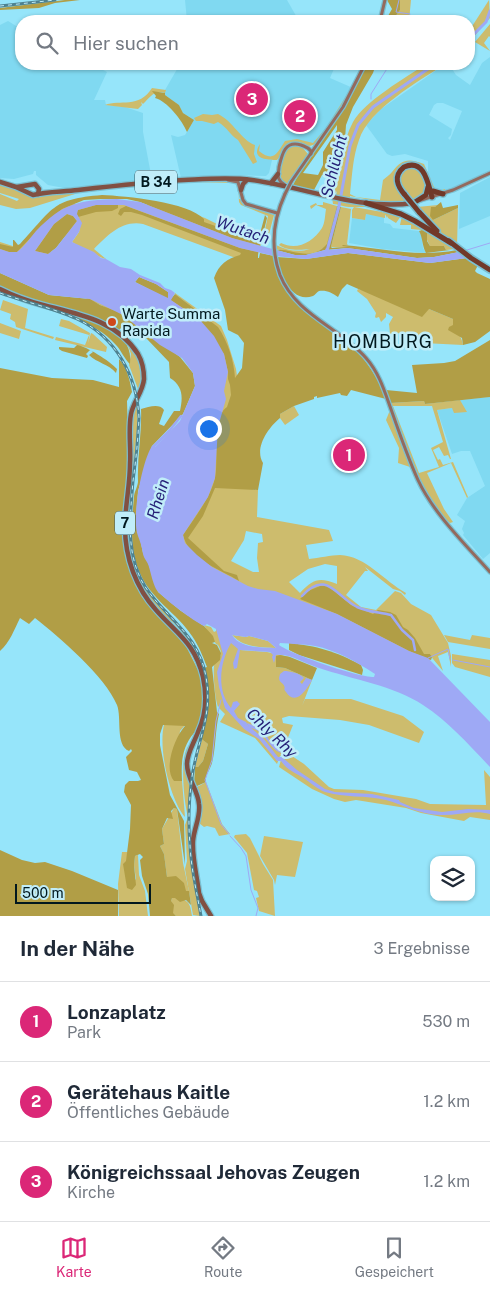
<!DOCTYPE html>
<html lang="de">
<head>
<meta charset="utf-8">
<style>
	body { margin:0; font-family:"Public Sans",sans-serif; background:#f6f6f7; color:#1f2937 }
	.controls { position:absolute; right:15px; bottom:15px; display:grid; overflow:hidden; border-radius:10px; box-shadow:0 1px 4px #0004 }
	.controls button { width:45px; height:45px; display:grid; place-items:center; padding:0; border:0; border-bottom:1px solid #e0e1e3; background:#fff; color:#1f2937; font:25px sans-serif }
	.scale { position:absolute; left:15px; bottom:12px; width:136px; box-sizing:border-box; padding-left:5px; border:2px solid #01181e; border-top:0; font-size:14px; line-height:18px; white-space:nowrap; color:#01181e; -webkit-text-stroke:4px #c0edf9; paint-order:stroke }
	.you { position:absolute; left:208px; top:428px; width:18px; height:18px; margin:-12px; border:4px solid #fff; border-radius:50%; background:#1a73e8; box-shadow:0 0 0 8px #1a73e833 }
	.badge { display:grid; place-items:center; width:32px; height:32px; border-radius:50%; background:#db2777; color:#fff; font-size:16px; font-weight:700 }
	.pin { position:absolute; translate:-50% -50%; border:2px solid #fff; box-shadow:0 1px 5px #0006 }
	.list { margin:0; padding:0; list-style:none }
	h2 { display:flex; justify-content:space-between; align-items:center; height:65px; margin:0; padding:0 20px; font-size:21px }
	h2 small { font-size:16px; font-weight:400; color:#747a83 }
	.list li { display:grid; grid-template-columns:32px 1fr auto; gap:15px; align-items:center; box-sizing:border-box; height:80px; padding:0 20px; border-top:1px solid #e0e1e3 }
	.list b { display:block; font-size:19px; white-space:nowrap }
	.list p { margin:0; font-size:16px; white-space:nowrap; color:#747a83 }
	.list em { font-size:16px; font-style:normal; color:#747a83 }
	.icon { flex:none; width:28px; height:28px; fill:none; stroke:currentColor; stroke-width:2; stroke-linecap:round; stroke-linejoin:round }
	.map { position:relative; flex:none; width:490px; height:916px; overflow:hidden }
	.search { position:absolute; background:#fff; box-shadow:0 1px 4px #0004; left:15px; right:15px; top:15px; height:55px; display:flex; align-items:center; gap:12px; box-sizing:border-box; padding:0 18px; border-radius:20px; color:#747a83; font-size:19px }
	.sheet { height:305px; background:#fff }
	nav { display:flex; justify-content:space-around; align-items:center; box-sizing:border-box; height:70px; border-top:1px solid #e0e1e3; background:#fff; font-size:14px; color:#747a83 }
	nav a { display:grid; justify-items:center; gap:2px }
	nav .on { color:#db2777 }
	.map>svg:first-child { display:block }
	.built { fill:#80d9f1; fill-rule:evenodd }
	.green { fill:#cdbc6d; fill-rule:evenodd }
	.forest { fill:#b19e46; fill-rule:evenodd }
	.water { fill:#9ea9f5; fill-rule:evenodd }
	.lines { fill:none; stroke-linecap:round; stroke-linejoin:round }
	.stream { stroke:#9ea9f5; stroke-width:1 }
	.canal { stroke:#9ea9f5; stroke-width:2.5 }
	.river { stroke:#9ea9f5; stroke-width:3 }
	.secondary-casing { stroke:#7bc0d2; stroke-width:5.5 }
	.primary-casing { stroke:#7bc0d2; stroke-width:7 }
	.highway-casing { stroke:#7bc0d2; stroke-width:8 }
	.secondary { stroke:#936a5e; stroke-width:3 }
	.primary { stroke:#815042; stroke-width:4.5 }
	.highway { stroke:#713929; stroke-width:5 }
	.rail-casing { stroke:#4e8290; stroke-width:3 }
	.rail { stroke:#c0edf9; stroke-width:1; stroke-dasharray:4; stroke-linecap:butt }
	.secondary-bridge-casing { stroke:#7bc0d2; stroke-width:5.5; stroke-linecap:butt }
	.highway-bridge-casing { stroke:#7bc0d2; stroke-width:8; stroke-linecap:butt }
	.secondary-bridge { stroke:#936a5e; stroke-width:3 }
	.highway-bridge { stroke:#713929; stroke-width:5 }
	.poi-dot { fill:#d0481b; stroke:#c0edf9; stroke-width:2 }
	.labels { text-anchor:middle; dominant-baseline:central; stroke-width:5; stroke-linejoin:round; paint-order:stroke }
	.shield { fill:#c0edf9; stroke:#3a5860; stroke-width:1 }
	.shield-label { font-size:14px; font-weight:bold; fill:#01181e }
	.poi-label { font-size:15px; fill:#01181e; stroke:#c0edf9; text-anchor:start }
	.water-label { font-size:16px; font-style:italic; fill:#262278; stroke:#c0edf9 }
	.quarter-label { font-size:18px; letter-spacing:1px; fill:#01181e; stroke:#c0edf9 }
</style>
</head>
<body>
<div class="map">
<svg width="490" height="916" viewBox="0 0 490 916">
	<rect width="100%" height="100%" fill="#96e5fa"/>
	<g class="built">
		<path d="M 185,0 L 287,0 L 299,21 L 187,21 Z"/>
		<path d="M 8,21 L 21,29 L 21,64 L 91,64 L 107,72 L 94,100 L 105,100 L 106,105 L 125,107 L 143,113 L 143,132 L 152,180 L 64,188 L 48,185 L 36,175 L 36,171 L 34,171 L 33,174 L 14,179 L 0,178 L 0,25 Z"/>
		<path d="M 490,57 L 490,170 L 452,188 L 445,191 L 435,189 L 428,173 L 428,161 L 405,154 L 392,156 L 387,154 L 366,125 L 381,109 L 445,64 L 449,64 L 456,75 L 470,85 L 482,63 ZM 437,103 L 443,103 L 462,111 L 450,140 L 448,138 L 451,135 L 452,129 L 429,115 L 434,105 Z"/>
		<path d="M 180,64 L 336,64 L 330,78 L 353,88 L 342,107 L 314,144 L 308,146 L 291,143 L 287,145 L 282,151 L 278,159 L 272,160 L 269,173 L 266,176 L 232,175 L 181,178 L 171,135 L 178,137 L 185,135 L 194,120 L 183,113 L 179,105 L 165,95 L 165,90 Z"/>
		<path d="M 490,177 L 490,216 L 459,229 L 460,193 Z"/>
		<path d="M 366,214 L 384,217 L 384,223 L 390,224 L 393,228 L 419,231 L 422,237 L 423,248 L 426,253 L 382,249 L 349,243 L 352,218 L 365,220 Z"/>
		<path d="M 490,397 L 490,553 L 483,559 L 463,535 L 464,533 L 462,529 L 465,521 L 457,515 L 467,498 L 485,486 L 470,451 L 461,451 L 452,454 L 437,410 L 452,408 L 466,412 L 460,400 Z"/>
	</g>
	<g class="green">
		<path d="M 400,0 L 411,0 L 409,21 L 392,21 L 400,10 Z"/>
		<path d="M 489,0 L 490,18 L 469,42 L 469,31 Z"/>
		<path d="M 490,24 L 490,37 L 489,36 L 484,43 L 490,51 L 475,42 Z"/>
		<path d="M 426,64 L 445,64 C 418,82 369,109 359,140 C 353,156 352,176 350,194 L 356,197 L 380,200 L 383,180 C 386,177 390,175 392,172 C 402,159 408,158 424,164 L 435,189 L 439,191 L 445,189 L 445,191 L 441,192 L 434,190 C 426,177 423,154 402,166 L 394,184 L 407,201 L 381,202 L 350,196 L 350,198 L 336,195 L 337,191 L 334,195 L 331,194 L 335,188 C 341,167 342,142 353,122 C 365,101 405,78 426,64 Z"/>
		<path d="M 152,88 L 166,90 L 165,93 C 155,89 150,97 143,104 L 141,102 L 142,105 L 138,109 L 105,105 C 120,99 139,109 152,88 Z"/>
		<path d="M 351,88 L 353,88 C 346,100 325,137 315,144 C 306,150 294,138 285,146 C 281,150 281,156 277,160 C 267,160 250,159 260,144 L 259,151 C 274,163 277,153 285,141 L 297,139 L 313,143 L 326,128 Z"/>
		<path d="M 203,114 L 212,115 L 218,114 C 233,121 241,140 255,145 L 254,154 L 257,162 L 253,164 L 238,140 C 230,135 228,128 218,122 L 214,124 L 202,121 L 196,121 L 194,118 Z"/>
		<path d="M 293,145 L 301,146 L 308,154 L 288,185 L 283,183 L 279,178 C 281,165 280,152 293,145 Z"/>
		<path d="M 413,166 C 422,172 427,179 427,191 L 419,198 L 411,200 L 401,187 L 398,178 L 402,169 Z"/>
		<path d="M 195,181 L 235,182 L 238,183 L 239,199 L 241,199 L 246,205 L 274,215 L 268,238 L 266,240 L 263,239 L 268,216 L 241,205 L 239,202 L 238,186 L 234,183 L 196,182 L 156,184 L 93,190 L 76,193 L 88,190 L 111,187 Z"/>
		<path d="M 0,184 L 20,190 L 31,196 L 46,194 L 75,194 L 30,208 L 16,209 L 0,205 L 0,194 L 17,201 L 19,199 L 0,193 Z"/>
		<path d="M 332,197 L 367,205 L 401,216 L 396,223 L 388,218 L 388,216 L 387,218 C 383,205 360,207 349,207 C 344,207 338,204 333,204 Z"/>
		<path d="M 323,202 L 337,206 L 327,245 C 314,260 292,253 276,249 L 276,245 C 286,250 298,253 310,249 C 301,250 287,251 279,245 L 281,243 C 297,251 313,242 322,228 C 325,223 325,215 326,209 L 316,205 L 311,209 L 310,206 L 316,203 L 317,205 L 323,205 Z"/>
		<path d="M 60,204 L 169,205 L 205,218 L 233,232 L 262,240 L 257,259 L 233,257 L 143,224 C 122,220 108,235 94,249 L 106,259 C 102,259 76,245 72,242 L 79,232 L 81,221 L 50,251 L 189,305 L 175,294 L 175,293 L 221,326 L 227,340 L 236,369 L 253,490 L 258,490 L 257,517 L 329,530 L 333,541 L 306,545 L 309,559 C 319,558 331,555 340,555 C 366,556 384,581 406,593 L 405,595 L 400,591 L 393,589 L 365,567 L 368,571 L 365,571 L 346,595 L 361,607 L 376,610 L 395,591 L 401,593 L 411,604 L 431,615 L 448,643 L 451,656 L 451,667 L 448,652 L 438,656 L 443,671 L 433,659 L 430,654 L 431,658 L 420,675 L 171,551 L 207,355 L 0,258 L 0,242 L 19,248 ZM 246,531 L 262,534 L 263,542 L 258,543 L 257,558 L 259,572 L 253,572 L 231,561 L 244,540 ZM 325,564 L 337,566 L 337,584 C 319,577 313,579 300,593 L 289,582 L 308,569 Z"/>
		<path d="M 438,205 L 435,207 L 433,220 L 458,208 L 457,246 L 442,234 L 417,207 Z"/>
		<path d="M 341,207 L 351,209 L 347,244 L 348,245 L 343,245 L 379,251 L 331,247 Z"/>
		<path d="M 354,207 L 382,212 L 385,214 L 385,218 L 366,214 L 365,220 L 352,218 L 352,210 Z"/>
		<path d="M 402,216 L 442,239 L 455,249 L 446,250 L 444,246 L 430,246 L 422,230 L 411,229 L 411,225 L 400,225 Z"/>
		<path d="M 358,289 L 429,309 L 453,319 C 453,329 462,335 463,345 L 423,343 L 401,333 L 390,334 L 389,324 L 393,317 L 386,313 L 386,317 L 381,322 L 379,317 L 376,318 L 375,317 L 376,313 L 367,299 L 357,291 Z"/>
		<path d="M 3,300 L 28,309 L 25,328 L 54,337 L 53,339 L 16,327 L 15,322 L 10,319 L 11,314 L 0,310 Z"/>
		<path d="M 61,319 L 69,321 L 90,333 L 88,343 L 91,333 L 93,334 L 107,347 L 106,352 L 55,340 L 56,337 L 85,345 L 89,335 L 59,326 Z"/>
		<path d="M 0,323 L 21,331 L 19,339 L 0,333 Z"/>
		<path d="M 127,343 C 138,357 146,371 138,389 L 129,365 L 131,354 Z"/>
		<path d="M 460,400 L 467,412 L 454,413 L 452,408 L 437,410 L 451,459 L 450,459 L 448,455 L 444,456 L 439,447 L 433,450 L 438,460 L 440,459 L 443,465 L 453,462 L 468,497 L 467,498 L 451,463 L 427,473 L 444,509 L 453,522 L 450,523 C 419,499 403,439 390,403 L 424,401 L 425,404 ZM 393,406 L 432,406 L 443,442 L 431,448 L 439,467 L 419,473 Z"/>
		<path d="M 137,403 C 141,453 116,526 136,571 C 150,602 188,624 197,653 C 190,642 183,632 174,623 C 170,619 168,621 165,617 C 140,592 128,562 127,526 L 131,421 L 134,408 Z"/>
		<path d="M 294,406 L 299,415 L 285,425 L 280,418 L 280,414 Z"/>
		<path d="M 390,410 L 411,467 L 410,467 L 398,463 L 399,448 L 386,420 Z"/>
		<path d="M 354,447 L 359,451 L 359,456 L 342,463 L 338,453 Z"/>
		<path d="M 204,625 L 211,627 L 214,632 L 216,631 L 216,629 L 226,633 L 240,650 L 267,652 L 290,657 L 284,657 L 276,667 L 285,668 L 312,680 L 302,706 L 305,699 L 351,699 L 403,716 L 424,732 L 419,743 L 369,725 L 340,720 L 289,716 L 282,718 L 283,723 L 293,725 L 283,750 L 304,764 L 329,787 L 334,789 L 363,790 L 416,799 L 430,804 L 486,805 L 484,770 L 490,777 L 490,820 L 470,817 L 464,821 L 421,813 L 406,808 L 356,800 L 345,802 L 334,799 L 312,789 L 279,767 L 282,756 L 280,756 L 277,764 L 255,738 L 220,722 L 225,714 L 219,708 L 220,705 L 218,707 C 215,699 213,675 214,666 C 216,656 226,659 218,645 L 216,644 Z"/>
		<path d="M 232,635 L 246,637 L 249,636 L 268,641 L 276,648 C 260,647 244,648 232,635 Z"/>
		<path d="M 444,635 L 470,640 L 472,635 L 490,638 L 490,649 L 448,642 Z"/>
		<path d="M 452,654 L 490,660 L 490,677 L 455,667 L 452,663 Z"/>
		<path d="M 164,725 L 185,725 L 180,731 L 175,781 L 182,781 L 185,817 C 170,800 158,748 164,725 Z"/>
		<path d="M 202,739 L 208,744 L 203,761 L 198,767 L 195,767 Z"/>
		<path d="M 189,745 L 187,756 L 190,782 L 188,845 L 200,916 L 193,915 L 185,869 L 187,861 L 185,825 L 188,817 C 184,802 179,756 189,745 Z"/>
		<path d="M 206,782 L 222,824 L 230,834 L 219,836 L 215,828 L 207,826 L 204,827 L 199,823 L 197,787 Z"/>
		<path d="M 174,808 L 177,809 L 183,863 L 189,891 L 186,892 L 167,877 L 164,854 L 160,846 L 164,844 L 162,829 Z"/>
		<path d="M 246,834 L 250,838 L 263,864 L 273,880 L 275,916 L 259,911 L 256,898 L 259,897 L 257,891 L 254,890 L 247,853 L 234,837 L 235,835 Z"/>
		<path d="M 264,836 L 303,842 L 295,877 L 277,875 L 275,885 L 274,880 L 260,856 Z"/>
		<path d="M 122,852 L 127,852 L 127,888 L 136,879 L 134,865 L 135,856 L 138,855 L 139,875 L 145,891 L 148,916 L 119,916 L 118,884 Z"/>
		<path d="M 172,897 C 187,900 190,900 192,916 L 176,916 L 173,914 L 171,901 Z"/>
	</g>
	<g class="forest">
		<path d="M 65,0 L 80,0 L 55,3 L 39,8 L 0,10 L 0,8 Z"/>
		<path d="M 387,0 L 400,0 L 400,10 L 392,21 L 381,21 L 382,17 L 388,16 L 392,9 Z"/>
		<path d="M 366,64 L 376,64 L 373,73 L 353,107 L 346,125 L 345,139 L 332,156 L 330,166 L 331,175 L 322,175 L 314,190 L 293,185 L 302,168 L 344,108 ZM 337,125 L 337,130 L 323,152 L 323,165 L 318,175 L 303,173 Z"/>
		<path d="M 152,91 L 165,93 L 165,95 L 179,105 L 183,113 L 194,120 L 187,132 C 182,120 167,101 155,98 L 156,96 Z"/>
		<path d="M 102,195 C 126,196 188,202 204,219 L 204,222 L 258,241 L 265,215 L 267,218 L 260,246 L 232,238 L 140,202 L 127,199 L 101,199 L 84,200 L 62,209 L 37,231 L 17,252 L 9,252 L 0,249 L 0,244 L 13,247 L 13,240 L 14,240 L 18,245 L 20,244 C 53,209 51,199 102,195 Z"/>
		<path d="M 441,202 L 443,208 L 458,205 L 458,208 L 433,220 L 430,216 L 431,207 L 435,207 Z"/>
		<path d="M 96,205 L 118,205 L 118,208 L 112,211 L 96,212 L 78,217 L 76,212 L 78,210 Z"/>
		<path d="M 126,206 L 240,248 L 258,252 L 258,258 L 259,258 L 260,253 L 274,256 C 276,265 280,273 284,281 C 302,317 321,318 348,342 C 365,358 378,377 386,399 L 351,390 L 347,396 L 341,395 L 340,393 L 317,398 L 317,396 L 314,397 L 314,399 L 294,406 L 280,414 L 280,418 C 268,428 254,448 263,463 L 258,490 L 215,488 L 203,516 L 188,538 L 224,571 L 237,575 L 239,581 C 220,569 189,560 183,535 C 194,518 210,499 215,478 C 219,460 211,418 227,407 L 231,395 L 230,385 L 228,379 L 228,372 L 224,354 L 183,308 L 170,300 L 175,294 L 218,327 C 228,342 234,361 235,378 L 242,368 L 244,343 L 238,335 L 228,330 L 225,310 L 214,278 C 219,264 227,259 240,255 L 241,253 L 142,215 L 131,212 L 124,212 L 121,216 L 118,214 L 120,209 Z"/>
		<path d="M 337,206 L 341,207 L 331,247 L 332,248 L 348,247 L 379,251 L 342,246 L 343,245 C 383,248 415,258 457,250 L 459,252 L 434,257 L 417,258 L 348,248 L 325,250 L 306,255 L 295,255 L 276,250 C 291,248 311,263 327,244 Z"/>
		<path d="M 67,214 L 73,216 L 77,221 L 56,248 L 48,254 L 35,251 L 54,224 Z"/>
		<path d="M 422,230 L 427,233 L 427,241 L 430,246 L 444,246 L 446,250 L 450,250 L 426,253 C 422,246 423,238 419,231 Z"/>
		<path d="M 348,253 L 430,263 L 467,258 L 478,265 L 475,271 L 477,273 L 490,279 L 490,331 L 475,342 L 463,345 L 462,338 L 448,330 L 449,327 L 453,325 L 453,319 L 429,309 L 422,317 L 347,284 L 342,289 L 338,297 C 332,293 327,290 319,291 C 317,292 315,295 313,296 C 290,304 280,272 277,257 L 306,259 Z"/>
		<path d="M 0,273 L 49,295 L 90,299 L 100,305 L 116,311 L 133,321 L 180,357 L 193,373 L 195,386 L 183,414 L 152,446 L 138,491 L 136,518 L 143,553 L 148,562 L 158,592 L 181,611 L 204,626 L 213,636 L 215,642 L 212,643 L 217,645 L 221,653 L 220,660 L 212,667 L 217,712 L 219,714 C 215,731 216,747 212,763 C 210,770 205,775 206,782 L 197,786 L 194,785 L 195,767 L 198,767 L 203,761 L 208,744 L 194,733 C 182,747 181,762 182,781 L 174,781 C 163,768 175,737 185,726 L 163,725 L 160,734 L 160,745 L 170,795 L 184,821 L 185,865 L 177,809 L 174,808 L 171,811 L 173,819 L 167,818 L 162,829 L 164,844 L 160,846 L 164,854 L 167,877 L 176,876 L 184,883 L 186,891 L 189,891 L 191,905 L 186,900 L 180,902 L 175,898 L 172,898 L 171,901 L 174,905 L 173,913 L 176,916 L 150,916 L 148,894 L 142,876 L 140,860 L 143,857 L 140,854 L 135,856 L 134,865 L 136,885 L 132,890 L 127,888 L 123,864 L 126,861 L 130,829 L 131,805 L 124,792 L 125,785 L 129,781 L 138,781 L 141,780 L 137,772 L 129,770 L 126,757 L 132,751 L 131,749 L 129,751 C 115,745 122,718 117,705 C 105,676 59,637 35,618 L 29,624 L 20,618 C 14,630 10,642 0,651 L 0,368 L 52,378 L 93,380 L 119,387 L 119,359 C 127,367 130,381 132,392 L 127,401 L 128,434 L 129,436 L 124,521 L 133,577 L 142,597 L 186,646 L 198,670 L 207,667 C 203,657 199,646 192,636 C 177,613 150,599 139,571 C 129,547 132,521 134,496 C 135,490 138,486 138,481 C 137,457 142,433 141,409 C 149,407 159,403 164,410 L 159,424 L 164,426 L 174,411 L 180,411 C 183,397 183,386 170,378 L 169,362 L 147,339 L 125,324 L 118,331 L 110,323 L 107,323 L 85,315 L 21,297 L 0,288 Z"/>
		<path d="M 139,277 L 156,284 L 168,292 L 168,299 L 135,282 Z"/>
		<path d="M 75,315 C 100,321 134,334 130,364 C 125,360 121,350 116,345 C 105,332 90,325 75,318 Z"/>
		<path d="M 490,340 L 490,397 L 425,404 L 424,401 L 390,403 L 386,390 L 417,393 L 412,365 L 444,363 L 455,361 Z"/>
		<path d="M 77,345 C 86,346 110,361 117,369 L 116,373 C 109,364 97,363 89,355 L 93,352 L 90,350 L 86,354 L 88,356 L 87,358 L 62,351 L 59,349 L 59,347 L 74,348 Z"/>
		<path d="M 320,586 L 328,586 L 351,605 L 373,614 L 378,610 L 390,612 L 396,615 L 403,627 L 408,630 L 415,638 L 424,654 L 430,654 L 432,657 L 431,660 L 409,651 L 337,614 L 300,599 L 308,591 Z"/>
		<path d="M 289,643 C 317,646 335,651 361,665 L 363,670 L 362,675 L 299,655 L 289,650 Z"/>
		<path d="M 280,655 L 290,657 L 317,668 L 312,680 L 285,668 L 276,667 L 276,656 Z"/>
		<path d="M 0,850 L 22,860 L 35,863 L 45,862 L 72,871 L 118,890 L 118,916 L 0,916 Z"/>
	</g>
	<g class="water">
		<path d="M 117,199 L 140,202 L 232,238 L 295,255 L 306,255 L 325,250 L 326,248 L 329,250 L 348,248 L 417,258 L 434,257 L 459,252 L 467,258 L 430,263 L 348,253 L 306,259 L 274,256 L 240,248 L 124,205 L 96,205 L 78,210 L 77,214 L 82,223 L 79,232 L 72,242 L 94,252 L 101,258 L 106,259 L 120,267 L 131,269 L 140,275 L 160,283 L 165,288 L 171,290 L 175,293 L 171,300 L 200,320 L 214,336 L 224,354 L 228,372 L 224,391 L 226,399 L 218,427 L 215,478 L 208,497 L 183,535 L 185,543 L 197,555 L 212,567 L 248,586 L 258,589 L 275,591 L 337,614 L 409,651 L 428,658 L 490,722 L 490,767 C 469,745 449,722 423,705 C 395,686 351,679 319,668 C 305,664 290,653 276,655 L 274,663 L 272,657 L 273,655 L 270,652 L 240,650 L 237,668 L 234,669 L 233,663 L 238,649 L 231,643 C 220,662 216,690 231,708 L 233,702 L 237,701 L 240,704 L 234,711 L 238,718 L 246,722 L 249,727 L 247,723 C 258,727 266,732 270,742 L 278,746 L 281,753 C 268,748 267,732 251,728 L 263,738 L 278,757 L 282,757 L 297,770 L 325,789 L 335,792 L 372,794 L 399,800 L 400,802 L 414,808 L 442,812 L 468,809 L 490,810 L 490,814 C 473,809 457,816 440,815 C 421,815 404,805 386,800 C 365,795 344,798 325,792 C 317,789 310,782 302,777 C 295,773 286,769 281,761 L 277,761 L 259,739 L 244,729 L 225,708 L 219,687 L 217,672 L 223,654 L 216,629 L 207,624 L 204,626 C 195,622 161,597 156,589 C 153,583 151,574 149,567 C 148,562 144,559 143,554 C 142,547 140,541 138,536 C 131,519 142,461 152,446 L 155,447 L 180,421 L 195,386 L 193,373 L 182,358 L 160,345 L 123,315 L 90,299 L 49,295 L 0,273 L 0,249 L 9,252 L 17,252 C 25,246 30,238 36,231 C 63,203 79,200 117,199 ZM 67,214 L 73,216 L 77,221 L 56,248 L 48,254 L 35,251 L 54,224 ZM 139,277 L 156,284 L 168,292 L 168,298 L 135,282 ZM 232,635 L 246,637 L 249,636 L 268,641 L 276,648 C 262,647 241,649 232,635 ZM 280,643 C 291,644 303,644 315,646 C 336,650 357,662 375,674 L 374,677 C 357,677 293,655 279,645 Z"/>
		<path d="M 284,671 C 290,671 299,673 304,678 L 300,682 L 302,684 L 306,678 L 312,680 C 307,689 296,707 286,692 C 282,687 287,690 283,684 C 281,682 279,681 279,678 L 280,674 Z"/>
	</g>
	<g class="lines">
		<g class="stream">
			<path d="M 399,0 L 396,12 L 410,14"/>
			<path d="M 411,21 L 412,16"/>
			<path d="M 371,99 L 371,94 L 390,64"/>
			<path d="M 467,250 L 490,243"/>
			<path d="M 428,658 L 448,649 L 450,659"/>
			<path d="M 453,660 L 490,667"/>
			<path d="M 221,700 L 216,721 L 212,760 L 205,780 L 221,824 L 229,834"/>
			<path d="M 230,836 L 241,848 L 246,856 L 251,890 L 258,908 L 256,916"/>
		</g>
		<g class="canal">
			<path d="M 153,447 L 170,430 L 181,416"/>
			<path d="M 302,596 C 326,569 336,596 357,607 C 368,612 379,612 391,615 L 402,630 L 413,640 L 415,650"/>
		</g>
		<g class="river">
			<path d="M 469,39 L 486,22 L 490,11"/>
			<path d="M 327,251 L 339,206 L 350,146 L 358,125 L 373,107 L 435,64"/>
		</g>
		<g class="secondary-casing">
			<g id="secondary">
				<path d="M 380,21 L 385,0"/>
				<path d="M 228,180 L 238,182 L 243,200 L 246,204 L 277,213"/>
				<path d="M 291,182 L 343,107 L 365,64"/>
				<path d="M 285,185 C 282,183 280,182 279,179 C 277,176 279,171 279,167 C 282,154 285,140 301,145 C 306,147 308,147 311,151 L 311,154"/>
				<path d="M 285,194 C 273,220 270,247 280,275 C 296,315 339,327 366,358 C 380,374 385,393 392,412 C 400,435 408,458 418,480 C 434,514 465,544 490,572"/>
				<path d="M 418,201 L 453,190 L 490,173"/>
			</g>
		</g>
		<g class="primary-casing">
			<g id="primary">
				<path d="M 0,182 L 16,187 L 33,195 C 48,191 63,192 78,190 C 113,186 148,182 184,180 C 206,179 230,177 252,180 C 304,187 361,211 413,203"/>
				<path d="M 271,183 L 278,174"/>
				<path d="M 17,187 L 35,184 L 39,189 L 38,194"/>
				<path d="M 241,190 L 243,184 L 247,180"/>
				<path d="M 0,289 C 14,296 28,301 43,305 C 78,314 116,320 138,354 C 142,361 144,370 144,379 C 143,392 133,402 131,414 C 128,430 131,447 130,463 C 130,485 125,506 125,527 C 125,558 136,588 156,610 C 177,634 195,643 203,677 C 207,696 206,715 198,732 C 194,743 187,753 187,764 C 187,779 198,790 199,804 C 201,816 194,828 193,841 C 192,858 197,876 199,893 L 202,901 L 211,916"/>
			</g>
		</g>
		<g class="highway-casing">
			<g id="highway">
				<path d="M 433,191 L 443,194"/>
				<path d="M 405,195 C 397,186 393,176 404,167 C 424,158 428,183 432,197"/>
				<path d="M 415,202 L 426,195 L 428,187"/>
				<path d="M 366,203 L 401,214 L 415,221 L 451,243"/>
				<path d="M 419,212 L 437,231"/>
				<path d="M 449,241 L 471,258 L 490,270"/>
			</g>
		</g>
		<use href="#secondary" class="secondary"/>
		<use href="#primary" class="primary"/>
		<use href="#highway" class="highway"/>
		<g class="rail-casing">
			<g id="rail">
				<path d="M 0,6 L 55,0"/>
				<path d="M 0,293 C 25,302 53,308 77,319 C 116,337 137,376 139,418 C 138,439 136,460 133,481 C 130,518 125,556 146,588 C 168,620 199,635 206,677 C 213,716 197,741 192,777 C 189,799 188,823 190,845 C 191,869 197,893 201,916"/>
			</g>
		</g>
		<use href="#rail" class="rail"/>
		<g class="secondary-bridge-casing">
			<path id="secondary-bridge" d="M 285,194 L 291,182"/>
		</g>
		<g class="highway-bridge-casing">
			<path id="highway-bridge" d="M 405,195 L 419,212"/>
		</g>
		<use href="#secondary-bridge" class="secondary-bridge"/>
		<use href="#highway-bridge" class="highway-bridge"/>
	</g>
	<circle class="poi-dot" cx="112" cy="322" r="5"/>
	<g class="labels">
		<g class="shield">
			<rect x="135" y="170.5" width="42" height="23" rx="4"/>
			<rect x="115" y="511.5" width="20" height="23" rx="4"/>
		</g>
		<g class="shield-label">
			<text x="156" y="182">B 34</text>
			<text x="125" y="523">7</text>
		</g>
		<g class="poi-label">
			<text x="122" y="313">Warte Summa<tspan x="122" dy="17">Rapida</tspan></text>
		</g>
		<g class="water-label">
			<text transform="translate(334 166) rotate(-76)">Schlücht</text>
			<text transform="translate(243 230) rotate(19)">Wutach</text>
			<text transform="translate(158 499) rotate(-73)">Rhein</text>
			<text transform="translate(272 733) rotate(44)">Chly Rhy</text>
		</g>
		<g class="quarter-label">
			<text x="383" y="341">HOMBURG</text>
		</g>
	</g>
</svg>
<div class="controls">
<button><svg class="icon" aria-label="layers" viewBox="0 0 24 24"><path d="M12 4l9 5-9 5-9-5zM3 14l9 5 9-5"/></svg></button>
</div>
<div class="scale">500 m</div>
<div class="you"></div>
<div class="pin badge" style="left:349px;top:455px">1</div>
<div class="pin badge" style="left:300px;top:116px">2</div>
<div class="pin badge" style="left:252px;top:99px">3</div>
<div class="search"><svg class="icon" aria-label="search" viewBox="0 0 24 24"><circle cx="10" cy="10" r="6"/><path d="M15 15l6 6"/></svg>Hier suchen</div>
</div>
<section class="sheet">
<h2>In der Nähe<small>3 Ergebnisse</small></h2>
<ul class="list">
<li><span class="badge">1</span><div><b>Lonzaplatz</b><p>Park</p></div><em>530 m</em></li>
<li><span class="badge">2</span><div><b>Gerätehaus Kaitle</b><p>Öffentliches Gebäude</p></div><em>1.2 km</em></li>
<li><span class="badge">3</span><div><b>Königreichssaal Jehovas Zeugen</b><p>Kirche</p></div><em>1.2 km</em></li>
</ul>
</section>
<nav>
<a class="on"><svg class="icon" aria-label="map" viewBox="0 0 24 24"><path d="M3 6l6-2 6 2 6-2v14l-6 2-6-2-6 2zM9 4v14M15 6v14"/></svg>Karte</a>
<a><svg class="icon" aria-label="directions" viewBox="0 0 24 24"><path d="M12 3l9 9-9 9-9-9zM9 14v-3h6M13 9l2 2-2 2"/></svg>Route</a>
<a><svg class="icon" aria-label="saved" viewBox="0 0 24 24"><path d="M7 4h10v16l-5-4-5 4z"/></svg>Gespeichert</a>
</nav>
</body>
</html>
